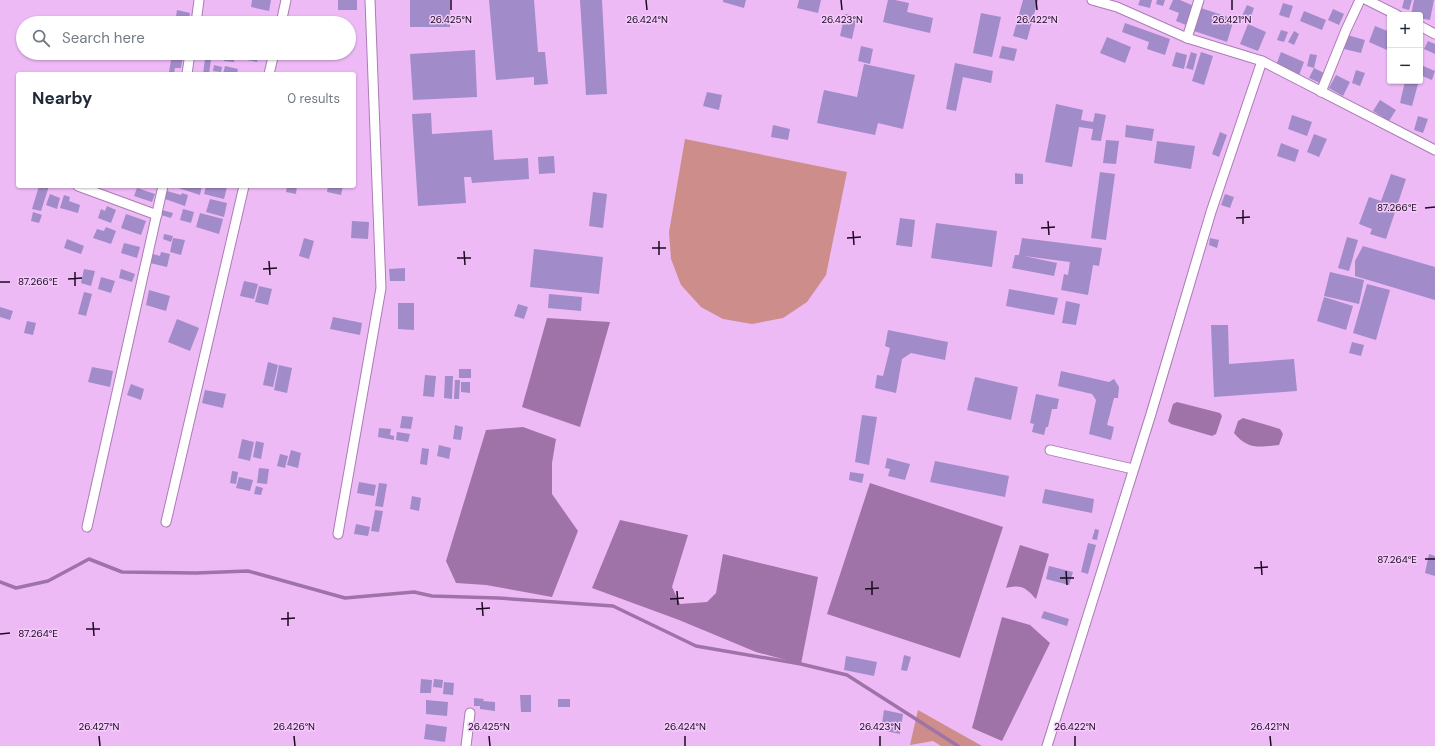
<!DOCTYPE html>
<html lang="en">
<head>
<meta charset="utf-8">
<style>
	body { margin:0; font-family:"DM Sans",sans-serif; background:#f2f2f3; color:#1f2937 }
	.controls { position:absolute; right:12px; top:12px; display:grid; overflow:hidden; border-radius:4px; box-shadow:0 1px 3px #0004 }
	.controls button { width:36px; height:36px; display:grid; place-items:center; padding:0; border:0; border-bottom:1px solid #e0e1e3; background:#fff; color:#1f2937; font:20px sans-serif }
	.list { margin:0; padding:0; list-style:none }
	h2 { display:flex; justify-content:space-between; align-items:center; height:52px; margin:0; padding:0 16px; font-size:17px }
	h2 small { font-size:13px; font-weight:400; color:#747a83 }
	.icon { flex:none; width:22px; height:22px; fill:none; stroke:currentColor; stroke-width:2; stroke-linecap:round; stroke-linejoin:round }
	.map { position:relative; flex:none; width:1435px; height:746px; overflow:hidden }
	.search { position:absolute; background:#fff; box-shadow:0 1px 3px #0004; left:16px; top:16px; width:340px; height:44px; display:flex; align-items:center; gap:10px; box-sizing:border-box; padding:0 14px; border-radius:22px; color:#747a83; font-size:15px }
	.panel { position:absolute; background:#fff; box-shadow:0 1px 3px #0004; left:16px; top:72px; width:340px; height:116px; border-radius:4px }
	.map>svg:first-child { display:block }
	.green { fill:#cc8d8b }
	.water { fill:#a073a8 }
	.lines { fill:none; stroke-linecap:round; stroke-linejoin:round }
	.stream { stroke:#a073a8; stroke-width:3.5 }
	.building { fill:#a18bc8 }
	.street-casing { stroke:#ab7cb4; stroke-width:11 }
	.street { stroke:#fff; stroke-width:9 }
	.ticks { fill:none; stroke:#1c0a20; stroke-width:1.5 }
	.ticks-label { font-size:10px; text-anchor:middle; fill:#1c0a20; stroke:#f4ccfc; stroke-width:3; stroke-linejoin:round; paint-order:stroke }
</style>
</head>
<body>
<div class="map">
<svg width="1435" height="746" viewBox="0 0 1435 746">
	<rect width="100%" height="100%" fill="#edbaf6"/>
	<g class="green">
		<path d="M 685,139 L 847,172 L 826,275 L 807,302 L 783,318 L 752,324 L 723,319 L 701,307 L 681,285 L 671,259 L 669,232 Z"/>
		<path d="M 918,710 L 982,746 L 941,746 L 933,741 L 910,745 Z"/>
	</g>
	<g class="water">
		<path d="M 547,318 L 610,322 L 580,427 L 522,407 Z"/>
		<path d="M 1177,402 L 1220,413 L 1222,416 L 1216,434 L 1212,436 L 1171,424 L 1168,421 L 1173,404 Z"/>
		<path d="M 1243,418 L 1280,429 L 1283,434 L 1279,445 C 1259,447 1248,450 1234,433 L 1238,421 Z"/>
		<path d="M 523,427 L 556,439 L 552,463 L 552,494 L 578,531 L 552,597 L 486,585 L 456,583 L 446,561 L 486,430 Z"/>
		<path d="M 870,483 L 1003,527 L 960,658 L 827,614 Z"/>
		<path d="M 620,520 L 688,535 L 672,587 L 680,604 L 707,602 L 716,593 L 723,554 L 818,577 L 801,664 L 756,652 L 679,620 L 592,588 Z"/>
		<path d="M 1020,545 L 1049,554 L 1036,599 C 1026,588 1022,584 1006,588 Z"/>
		<path d="M 1002,617 L 1030,625 L 1050,643 L 1002,741 L 972,728 Z"/>
	</g>
	<g class="lines">
		<path class="stream" d="M 0,582 L 16,588 L 48,581 L 89,559 L 122,572 L 196,573 L 248,571 L 345,598 L 414,592 L 432,596 L 498,598 L 613,606 L 696,646 L 801,664 L 847,675 L 958,746"/>
	</g>
	<g class="building">
		<path d="M 252,0 L 271,0 L 269,11 L 251,7 Z"/>
		<rect x="338" y="0" width="19" height="10"/>
		<rect x="410" y="0" width="40" height="27"/>
		<path d="M 489,0 L 534,0 L 538,52 L 545,52 L 548,84 L 534,85 L 534,77 L 496,80 Z"/>
		<path d="M 580,0 L 602,0 L 607,94 L 586,95 Z"/>
		<path d="M 723,0 L 746,0 L 744,8 L 723,2 Z"/>
		<path d="M 799,0 L 821,0 L 818,13 L 797,8 Z"/>
		<path d="M 888,0 L 895,0 L 909,3 L 907,12 L 933,18 L 930,33 L 883,22 Z"/>
		<path d="M 1023,0 L 1038,0 L 1027,40 L 1013,36 Z"/>
		<path d="M 1140,0 L 1152,0 L 1150,8 L 1138,5 Z"/>
		<path d="M 1157,0 L 1165,0 L 1163,6 L 1156,4 Z"/>
		<path d="M 1173,0 L 1180,0 L 1194,6 L 1186,25 L 1176,21 L 1179,13 L 1169,9 Z"/>
		<path d="M 1404,0 L 1412,0 L 1409,10 L 1402,8 Z"/>
		<path d="M 1414,0 L 1434,0 L 1430,20 L 1420,18 L 1420,15 L 1411,15 Z"/>
		<path d="M 1283,3 L 1293,6 L 1289,18 L 1279,15 Z"/>
		<path d="M 1247,5 L 1254,8 L 1250,19 L 1242,16 Z"/>
		<path d="M 1201,8 L 1234,19 L 1227,42 L 1194,31 Z"/>
		<path d="M 1333,9 L 1344,14 L 1339,25 L 1328,20 Z"/>
		<path d="M 177,10 L 190,13 L 188,23 L 175,23 Z"/>
		<path d="M 1304,11 L 1326,20 L 1322,30 L 1300,21 Z"/>
		<path d="M 981,13 L 1001,17 L 992,57 L 973,53 Z"/>
		<path d="M 845,14 L 857,16 L 852,39 L 840,36 Z"/>
		<path d="M 1125,23 L 1170,39 L 1165,55 L 1147,49 L 1149,42 L 1122,32 Z"/>
		<path d="M 1248,24 L 1266,32 L 1258,51 L 1240,44 Z"/>
		<path d="M 1375,26 L 1390,32 L 1390,42 L 1387,50 L 1369,42 Z"/>
		<path d="M 1281,30 L 1288,32 L 1284,42 L 1277,40 Z"/>
		<path d="M 1294,31 L 1299,34 L 1294,45 L 1288,42 Z"/>
		<path d="M 1347,35 L 1365,40 L 1361,53 L 1344,49 Z"/>
		<path d="M 1107,37 L 1131,47 L 1125,63 L 1100,53 Z"/>
		<path d="M 1428,41 L 1435,44 L 1435,54 L 1424,49 Z"/>
		<path d="M 861,46 L 873,49 L 870,64 L 858,61 Z"/>
		<path d="M 1002,46 L 1017,49 L 1014,61 L 999,58 Z"/>
		<path d="M 475,50 L 477,97 L 413,100 L 410,54 Z"/>
		<path d="M 1176,52 L 1187,55 L 1184,69 L 1172,66 Z"/>
		<path d="M 1191,52 L 1197,54 L 1193,70 L 1186,68 Z"/>
		<path d="M 1201,52 L 1213,56 L 1204,85 L 1192,81 Z"/>
		<path d="M 1281,52 L 1304,62 L 1298,78 L 1275,68 Z"/>
		<path d="M 243,53 L 258,54 L 257,62 L 242,59 Z"/>
		<path d="M 172,54 L 183,55 L 181,68 L 175,68 L 174,73 L 169,72 Z"/>
		<path d="M 225,54 L 235,55 L 234,62 L 224,61 Z"/>
		<path d="M 1310,54 L 1317,55 L 1314,68 L 1307,66 Z"/>
		<path d="M 205,59 L 211,60 L 209,74 L 203,74 Z"/>
		<path d="M 955,63 L 993,71 L 991,83 L 963,77 L 956,111 L 946,109 Z"/>
		<path d="M 864,64 L 915,75 L 903,129 L 878,123 L 875,135 L 817,123 L 824,90 L 857,97 Z"/>
		<path d="M 214,65 L 222,67 L 221,72 L 213,71 Z"/>
		<path d="M 1421,65 L 1435,71 L 1432,80 L 1420,75 Z"/>
		<path d="M 225,66 L 238,69 L 237,74 L 223,74 Z"/>
		<path d="M 1314,68 L 1324,73 L 1320,83 L 1309,78 Z"/>
		<path d="M 1356,70 L 1365,73 L 1360,86 L 1352,83 Z"/>
		<path d="M 1336,75 L 1350,82 L 1343,96 L 1329,88 Z"/>
		<path d="M 1405,81 L 1418,84 L 1412,106 L 1400,103 Z"/>
		<path d="M 707,92 L 722,95 L 719,110 L 703,106 Z"/>
		<path d="M 1380,100 L 1396,110 L 1389,121 L 1373,111 Z"/>
		<path d="M 1056,104 L 1083,110 L 1081,120 L 1093,122 L 1095,113 L 1106,115 L 1101,141 L 1091,140 L 1093,129 L 1079,127 L 1072,167 L 1045,162 Z"/>
		<path d="M 431,113 L 432,134 L 492,130 L 494,160 L 528,158 L 529,179 L 472,183 L 471,177 L 464,177 L 466,203 L 418,206 L 412,114 Z"/>
		<path d="M 1292,115 L 1312,122 L 1307,136 L 1288,129 Z"/>
		<path d="M 1418,116 L 1428,119 L 1423,133 L 1414,130 Z"/>
		<path d="M 773,125 L 790,129 L 788,140 L 771,137 Z"/>
		<path d="M 1126,125 L 1154,129 L 1152,141 L 1125,137 Z"/>
		<path d="M 1220,132 L 1227,135 L 1219,157 L 1212,154 Z"/>
		<path d="M 1314,134 L 1327,139 L 1319,157 L 1307,152 Z"/>
		<path d="M 1106,140 L 1119,141 L 1116,164 L 1103,163 Z"/>
		<path d="M 1157,141 L 1195,146 L 1191,169 L 1154,163 Z"/>
		<path d="M 1281,143 L 1299,150 L 1295,162 L 1277,156 Z"/>
		<path d="M 554,156 L 555,173 L 539,174 L 538,157 Z"/>
		<path d="M 1100,172 L 1115,174 L 1106,240 L 1091,238 Z"/>
		<path d="M 1015,173 L 1023,174 L 1023,184 L 1015,184 Z"/>
		<path d="M 1391,174 L 1406,179 L 1386,239 L 1370,234 L 1372,229 L 1359,224 L 1369,197 L 1381,201 Z"/>
		<path d="M 39,186 L 49,186 L 41,211 L 32,209 Z"/>
		<path d="M 172,186 L 202,186 L 200,195 Z"/>
		<path d="M 206,186 L 227,187 L 224,199 L 204,194 Z"/>
		<path d="M 287,186 L 297,186 L 296,194 L 286,192 Z"/>
		<path d="M 328,186 L 343,186 L 341,195 L 327,192 Z"/>
		<path d="M 137,188 L 155,194 L 152,202 L 134,196 Z"/>
		<path d="M 167,191 L 181,195 L 182,193 L 188,195 L 185,206 L 165,199 Z"/>
		<path d="M 593,192 L 607,194 L 603,228 L 589,226 Z"/>
		<path d="M 50,194 L 60,198 L 57,209 L 46,205 Z"/>
		<path d="M 1225,194 L 1234,197 L 1230,208 L 1221,205 Z"/>
		<path d="M 64,195 L 70,197 L 69,201 L 80,205 L 78,213 L 60,208 Z"/>
		<path d="M 210,199 L 227,203 L 224,217 L 206,212 Z"/>
		<path d="M 107,206 L 116,210 L 111,223 L 98,218 L 101,209 L 105,211 Z"/>
		<path d="M 183,209 L 194,212 L 191,223 L 180,220 Z"/>
		<path d="M 162,210 L 173,213 L 171,218 L 161,215 Z"/>
		<path d="M 33,212 L 42,215 L 39,223 L 31,221 Z"/>
		<path d="M 200,213 L 223,219 L 219,234 L 196,227 Z"/>
		<path d="M 126,214 L 146,221 L 141,235 L 121,228 Z"/>
		<path d="M 900,218 L 915,220 L 912,247 L 896,245 Z"/>
		<path d="M 352,221 L 369,222 L 368,239 L 351,238 Z"/>
		<path d="M 936,223 L 997,231 L 992,267 L 931,258 Z"/>
		<path d="M 106,227 L 116,231 L 111,244 L 93,238 L 97,229 L 104,231 Z"/>
		<path d="M 164,234 L 173,236 L 171,242 L 163,239 Z"/>
		<path d="M 1347,237 L 1358,240 L 1349,271 L 1338,268 Z"/>
		<path d="M 173,238 L 185,240 L 181,255 L 170,252 Z"/>
		<path d="M 304,238 L 314,241 L 309,259 L 299,256 Z"/>
		<path d="M 1022,238 L 1102,248 L 1099,266 L 1093,265 L 1088,295 L 1061,290 L 1064,274 L 1068,275 L 1070,262 L 1024,256 L 1057,263 L 1054,276 L 1012,268 L 1015,255 L 1019,255 Z"/>
		<path d="M 1210,238 L 1219,240 L 1217,248 L 1209,245 Z"/>
		<path d="M 67,239 L 84,246 L 81,254 L 64,248 Z"/>
		<path d="M 124,243 L 140,247 L 137,258 L 121,253 Z"/>
		<path d="M 1363,246 L 1435,267 L 1435,300 L 1355,276 L 1355,261 Z"/>
		<path d="M 534,249 L 603,257 L 599,294 L 530,287 Z"/>
		<path d="M 161,252 L 170,254 L 167,267 L 150,263 L 153,254 L 160,256 Z"/>
		<path d="M 405,268 L 405,281 L 390,281 L 389,269 Z"/>
		<path d="M 84,269 L 95,271 L 91,286 L 81,283 Z"/>
		<path d="M 121,269 L 135,274 L 132,282 L 119,278 Z"/>
		<path d="M 1330,272 L 1364,280 L 1359,304 L 1324,296 Z"/>
		<path d="M 101,277 L 115,281 L 111,293 L 98,289 Z"/>
		<path d="M 244,281 L 258,284 L 254,299 L 240,296 Z"/>
		<path d="M 1367,284 L 1390,290 L 1376,340 L 1353,333 Z"/>
		<path d="M 259,286 L 272,289 L 268,305 L 255,302 Z"/>
		<path d="M 1009,289 L 1058,298 L 1054,315 L 1006,306 Z"/>
		<path d="M 149,290 L 170,296 L 166,311 L 146,305 Z"/>
		<path d="M 84,292 L 92,294 L 86,316 L 78,314 Z"/>
		<path d="M 549,294 L 582,297 L 581,311 L 548,308 Z"/>
		<path d="M 1324,297 L 1353,306 L 1346,330 L 1317,321 Z"/>
		<path d="M 1066,301 L 1080,304 L 1076,325 L 1062,323 Z"/>
		<path d="M 398,303 L 414,303 L 414,330 L 398,329 Z"/>
		<path d="M 518,304 L 528,307 L 524,319 L 514,316 Z"/>
		<path d="M 0,307 L 13,311 L 10,320 L 0,317 Z"/>
		<path d="M 333,317 L 362,323 L 360,335 L 330,329 Z"/>
		<path d="M 177,319 L 199,328 L 190,351 L 168,342 Z"/>
		<path d="M 27,321 L 36,323 L 33,335 L 24,333 Z"/>
		<path d="M 1211,325 L 1228,325 L 1229,364 L 1294,359 L 1297,391 L 1214,397 Z"/>
		<path d="M 888,330 L 948,342 L 945,360 L 911,353 L 902,359 L 896,393 L 875,388 L 877,375 L 883,376 L 890,348 L 885,346 Z"/>
		<path d="M 1352,342 L 1364,345 L 1361,356 L 1349,353 Z"/>
		<path d="M 268,362 L 278,365 L 273,387 L 263,385 Z"/>
		<path d="M 279,365 L 292,368 L 287,393 L 274,390 Z"/>
		<path d="M 92,367 L 113,371 L 110,387 L 88,382 Z"/>
		<rect x="459" y="369" width="12" height="9"/>
		<path d="M 1061,371 L 1109,382 L 1114,379 L 1119,387 L 1118,398 L 1114,398 L 1107,425 L 1114,427 L 1111,440 L 1089,434 L 1096,400 L 1092,394 L 1058,386 Z"/>
		<path d="M 425,375 L 436,376 L 434,397 L 423,396 Z"/>
		<path d="M 445,376 L 453,376 L 452,399 L 444,398 Z"/>
		<path d="M 975,377 L 1018,387 L 1011,420 L 967,410 Z"/>
		<path d="M 455,380 L 460,380 L 459,399 L 454,399 Z"/>
		<path d="M 461,382 L 470,382 L 470,393 L 461,392 Z"/>
		<path d="M 131,384 L 144,389 L 141,400 L 127,395 Z"/>
		<path d="M 205,390 L 226,394 L 223,408 L 202,403 Z"/>
		<path d="M 1036,394 L 1059,399 L 1057,409 L 1052,409 L 1048,427 L 1046,427 L 1044,435 L 1032,432 L 1034,424 L 1030,423 Z"/>
		<path d="M 862,415 L 877,417 L 869,465 L 855,462 Z"/>
		<path d="M 402,416 L 413,417 L 411,429 L 400,428 Z"/>
		<path d="M 455,425 L 463,427 L 461,440 L 453,439 Z"/>
		<path d="M 379,428 L 391,429 L 390,435 L 394,436 L 394,440 L 378,437 Z"/>
		<path d="M 397,432 L 410,434 L 408,442 L 396,440 Z"/>
		<path d="M 242,439 L 254,442 L 250,461 L 238,458 Z"/>
		<path d="M 256,441 L 264,443 L 261,459 L 253,457 Z"/>
		<path d="M 439,445 L 451,448 L 449,459 L 437,456 Z"/>
		<path d="M 422,448 L 429,449 L 427,465 L 420,464 Z"/>
		<path d="M 291,450 L 301,453 L 298,468 L 287,465 Z"/>
		<path d="M 280,454 L 288,456 L 285,468 L 277,466 Z"/>
		<path d="M 887,458 L 910,464 L 905,480 L 888,476 L 890,469 L 885,468 Z"/>
		<path d="M 935,461 L 1009,476 L 1005,497 L 930,482 Z"/>
		<path d="M 259,468 L 269,469 L 267,484 L 257,483 Z"/>
		<path d="M 232,471 L 238,472 L 236,484 L 230,483 Z"/>
		<path d="M 850,472 L 864,474 L 862,483 L 849,480 Z"/>
		<path d="M 239,477 L 253,480 L 250,491 L 236,488 Z"/>
		<path d="M 359,482 L 376,485 L 374,496 L 357,493 Z"/>
		<path d="M 379,483 L 387,484 L 383,507 L 375,506 Z"/>
		<path d="M 256,486 L 263,488 L 261,495 L 254,494 Z"/>
		<path d="M 1045,489 L 1094,499 L 1092,513 L 1042,503 Z"/>
		<path d="M 412,496 L 421,498 L 419,511 L 410,509 Z"/>
		<path d="M 375,510 L 383,511 L 379,532 L 371,531 Z"/>
		<path d="M 356,524 L 370,527 L 368,536 L 354,534 Z"/>
		<path d="M 1095,529 L 1099,530 L 1097,540 L 1092,539 Z"/>
		<path d="M 1088,543 L 1096,545 L 1088,574 L 1081,572 Z"/>
		<path d="M 1429,554 L 1435,556 L 1435,576 L 1425,573 Z"/>
		<path d="M 1049,566 L 1073,572 L 1069,585 L 1046,579 Z"/>
		<path d="M 1044,611 L 1069,619 L 1067,626 L 1041,618 Z"/>
		<path d="M 904,655 L 911,657 L 907,671 L 901,670 Z"/>
		<path d="M 846,656 L 877,662 L 874,676 L 844,670 Z"/>
		<path d="M 421,679 L 432,680 L 431,693 L 420,693 Z"/>
		<path d="M 434,679 L 443,680 L 442,688 L 433,687 Z"/>
		<path d="M 444,682 L 454,683 L 453,695 L 443,694 Z"/>
		<path d="M 520,695 L 531,695 L 531,712 L 521,712 Z"/>
		<path d="M 474,698 L 484,699 L 483,701 L 495,702 L 495,711 L 480,709 L 480,706 L 474,706 Z"/>
		<rect x="558" y="699" width="12" height="8"/>
		<path d="M 426,700 L 448,702 L 447,716 L 426,714 Z"/>
		<path d="M 884,710 L 903,714 L 900,734 L 881,730 Z"/>
		<path d="M 426,724 L 447,727 L 445,742 L 424,739 Z"/>
	</g>
	<g class="lines">
		<g class="street-casing">
			<g id="street">
				<path d="M 1092,0 L 1117,7 L 1187,38 L 1262,61 L 1435,150"/>
				<path d="M 1367,0 L 1397,15"/>
				<path d="M 196,23 L 199,0"/>
				<path d="M 281,23 L 286,0"/>
				<path d="M 1420,26 L 1435,34"/>
				<path d="M 1187,38 L 1199,0"/>
				<path d="M 187,74 L 190,53"/>
				<path d="M 269,74 L 274,53"/>
				<path d="M 1321,92 L 1346,30 L 1360,0"/>
				<path d="M 78,186 L 157,215"/>
				<path d="M 1050,450 L 1133,469"/>
				<path d="M 166,522 L 244,186"/>
				<path d="M 87,527 L 163,186"/>
				<path d="M 338,534 L 381,288 L 370,0"/>
				<path d="M 466,746 L 470,713"/>
				<path d="M 1047,746 L 1151,414 L 1211,212 L 1262,61"/>
			</g>
		</g>
		<use href="#street" class="street"/>
	</g>
	<path class="ticks" d="M 451,0 L 451,10M 646,0 L 647,10M 841,0 L 842,10M 1036,0 L 1037,10M 1232,0 L 1232,10M 1425,208 L 1435,207M 1243,210 L 1243,224M 1236,218 L 1250,217M 1048,221 L 1049,235M 1041,228 L 1055,227M 853,231 L 854,245M 847,238 L 861,237M 659,241 L 659,255M 652,248 L 666,248M 464,251 L 465,265M 457,258 L 471,258M 269,261 L 270,275M 263,269 L 277,268M 75,272 L 75,286M 68,279 L 82,278M 0,282 L 10,282M 1425,559 L 1435,559M 1261,561 L 1262,575M 1254,568 L 1268,567M 1066,571 L 1067,585M 1060,578 L 1074,578M 872,581 L 872,595M 865,589 L 879,588M 677,591 L 678,605M 670,599 L 684,598M 482,602 L 483,616M 476,609 L 490,608M 288,612 L 288,626M 281,619 L 295,618M 93,622 L 94,636M 86,629 L 100,629M 0,634 L 10,633M 99,736 L 100,746M 294,736 L 295,746M 489,736 L 490,746M 685,736 L 685,746M 880,736 L 880,746M 1075,736 L 1075,746M 1270,736 L 1271,746"/>
	<g class="ticks-label">
		<text x="451" y="23">26.425°N</text>
		<text x="647" y="23">26.424°N</text>
		<text x="842" y="23">26.423°N</text>
		<text x="1037" y="23">26.422°N</text>
		<text x="1232" y="23">26.421°N</text>
		<text x="1397" y="211">87.266°E</text>
		<text x="38" y="285">87.266°E</text>
		<text x="1397" y="563">87.264°E</text>
		<text x="38" y="637">87.264°E</text>
		<text x="99" y="730">26.427°N</text>
		<text x="294" y="730">26.426°N</text>
		<text x="489" y="730">26.425°N</text>
		<text x="685" y="730">26.424°N</text>
		<text x="880" y="730">26.423°N</text>
		<text x="1075" y="730">26.422°N</text>
		<text x="1270" y="730">26.421°N</text>
	</g>
</svg>
<div class="controls">
<button>+</button>
<button>−</button>
</div>
<div class="search"><svg class="icon" aria-label="search" viewBox="0 0 24 24"><circle cx="10" cy="10" r="6"/><path d="M15 15l6 6"/></svg>Search here</div>
<section class="panel">
<h2>Nearby<small>0 results</small></h2>
<ul class="list">
</ul>
</section>
</div>
</body>
</html>
